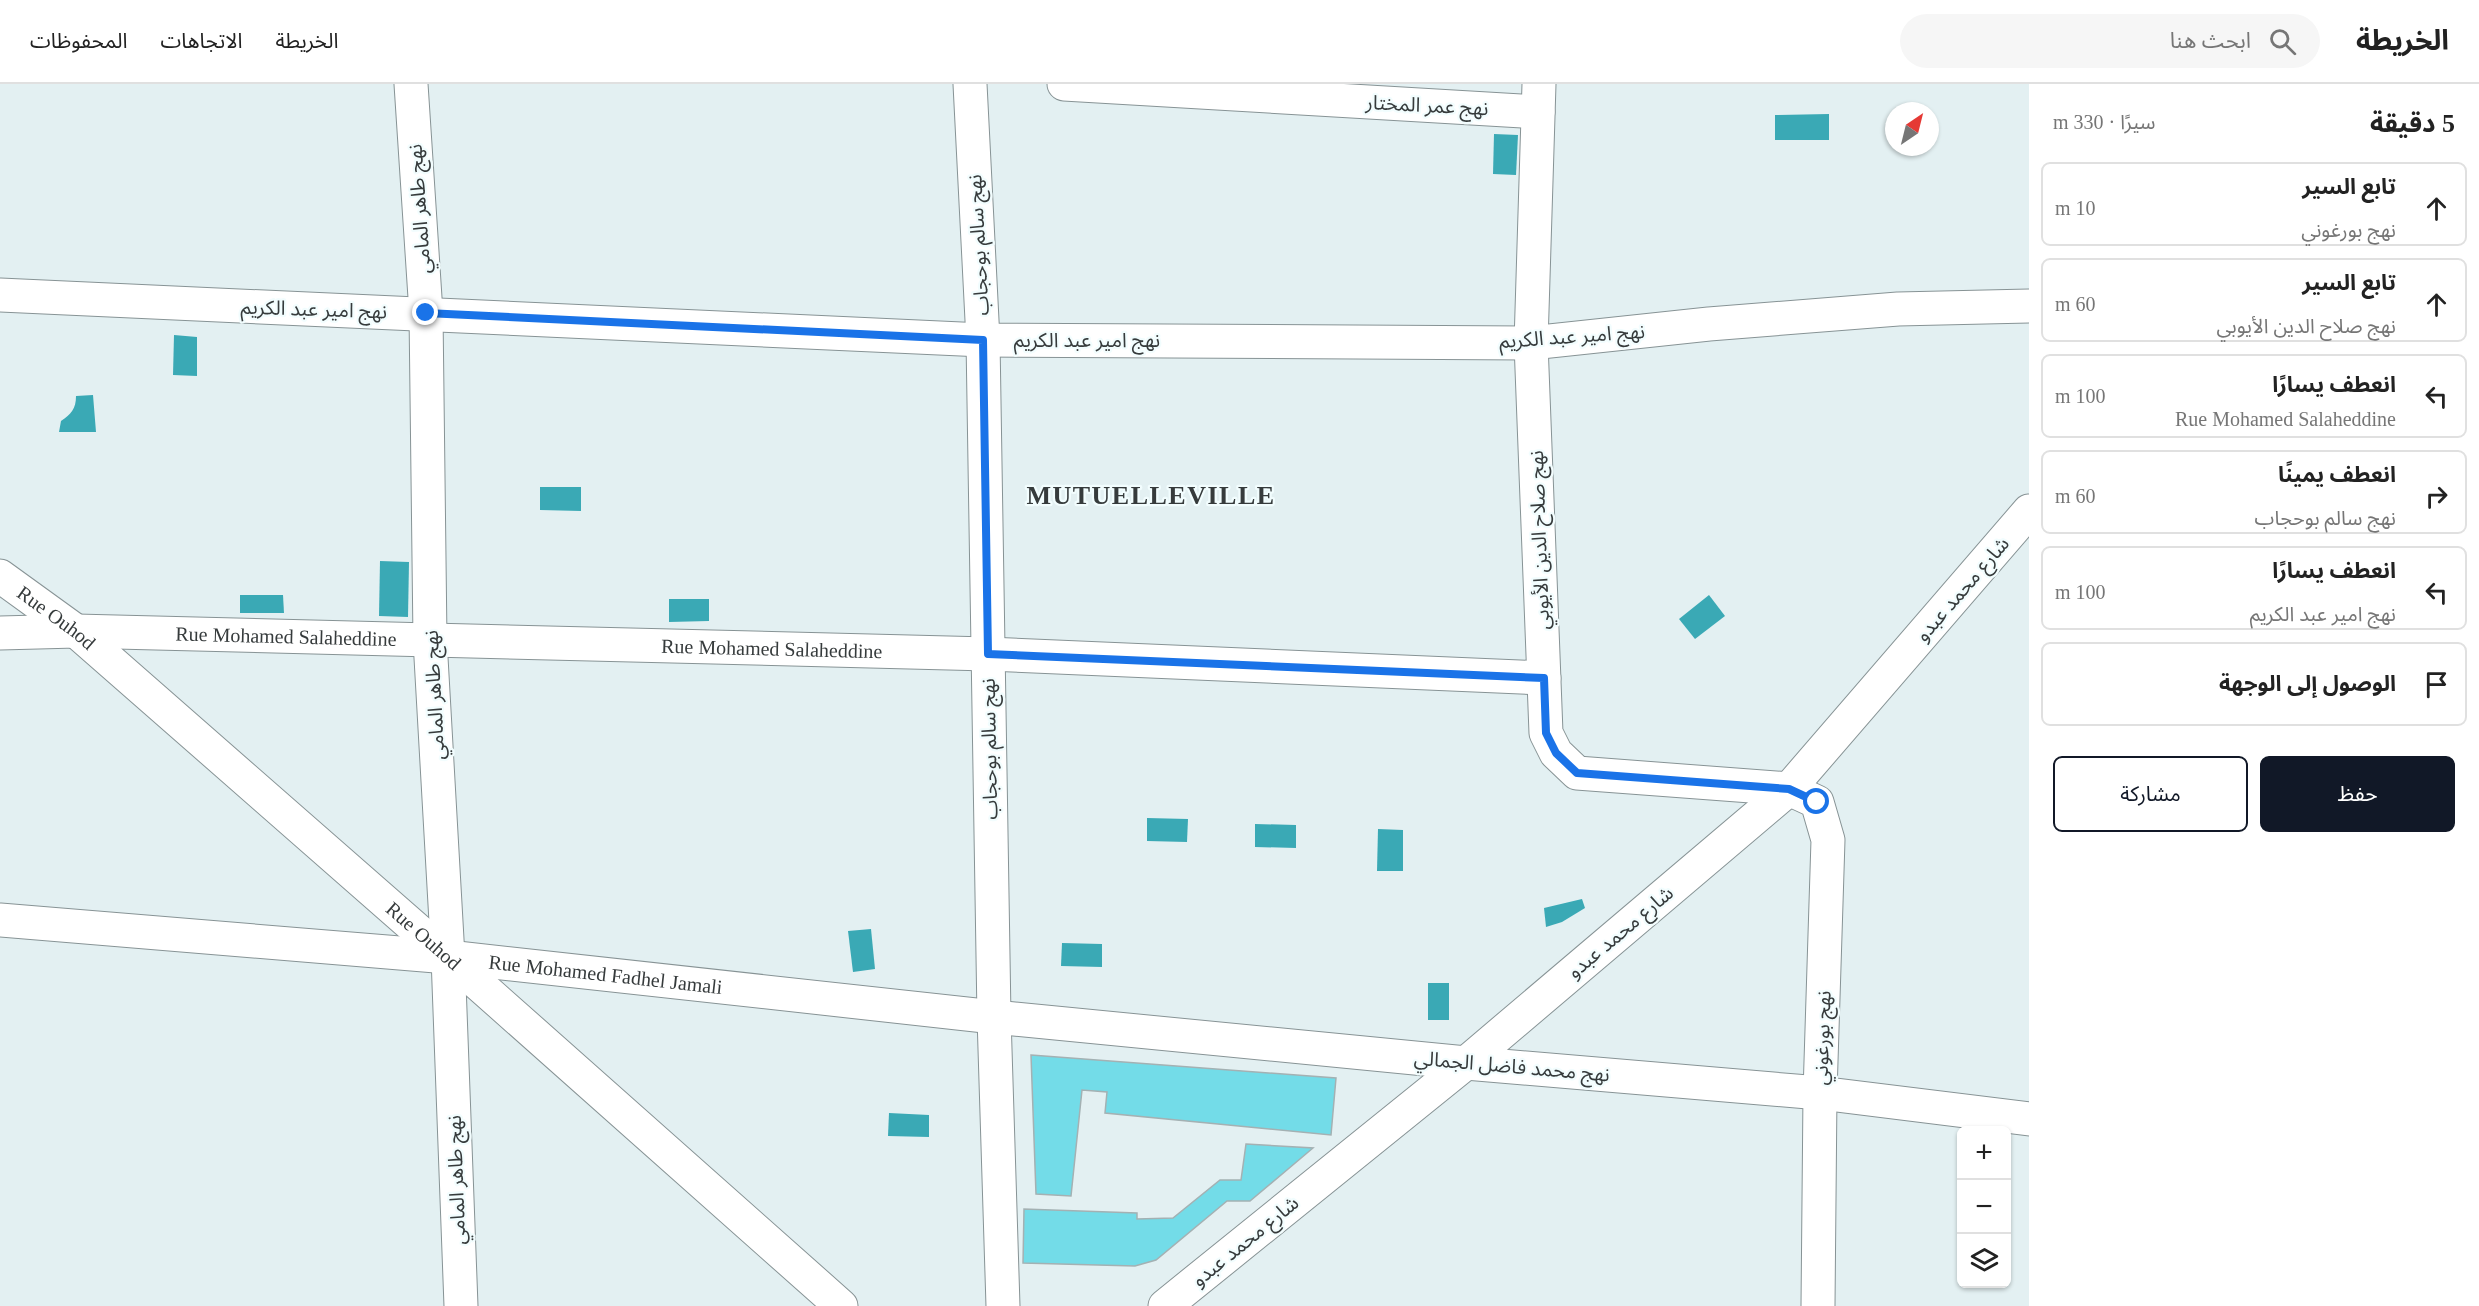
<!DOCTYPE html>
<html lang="ar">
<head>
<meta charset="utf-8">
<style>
	body { margin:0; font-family:"Times New Roman","Noto Sans Arabic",serif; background:#f6f6f6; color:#222; direction:rtl }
	.controls { position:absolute; right:18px; bottom:18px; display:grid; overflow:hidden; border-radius:9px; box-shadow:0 2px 4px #0004 }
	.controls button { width:54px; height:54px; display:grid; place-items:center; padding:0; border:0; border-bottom:2px solid #e0e0e0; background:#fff; color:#222; font:30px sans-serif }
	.compass { position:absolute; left:1885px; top:18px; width:54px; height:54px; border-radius:50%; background:#fff; box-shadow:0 2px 4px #0004; rotate:35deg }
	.stop { position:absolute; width:18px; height:18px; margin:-14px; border:4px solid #1a73e8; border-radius:50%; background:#fff }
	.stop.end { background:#1a73e8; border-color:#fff; box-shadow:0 2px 6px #0008 }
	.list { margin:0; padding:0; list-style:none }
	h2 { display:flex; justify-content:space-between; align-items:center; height:78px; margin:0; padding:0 24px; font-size:26px }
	h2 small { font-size:20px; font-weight:400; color:#767676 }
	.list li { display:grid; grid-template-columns:39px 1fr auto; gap:18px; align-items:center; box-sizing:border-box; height:84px; margin:0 12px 12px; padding:0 12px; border:2px solid #e0e0e0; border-radius:9px }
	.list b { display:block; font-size:22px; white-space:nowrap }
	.list p { margin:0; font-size:20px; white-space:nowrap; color:#767676 }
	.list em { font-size:20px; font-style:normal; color:#767676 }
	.actions { display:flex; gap:12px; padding:18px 24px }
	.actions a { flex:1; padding:14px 0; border:2px solid #111827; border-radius:9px; text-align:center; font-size:21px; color:#111827 }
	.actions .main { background:#111827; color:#fff }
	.icon { flex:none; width:33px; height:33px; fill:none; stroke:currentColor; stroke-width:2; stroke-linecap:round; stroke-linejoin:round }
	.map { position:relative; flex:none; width:2029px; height:1222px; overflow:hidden; direction:ltr }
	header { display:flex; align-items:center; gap:36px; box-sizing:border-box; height:84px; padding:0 30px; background:#fff; border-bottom:2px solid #e0e0e0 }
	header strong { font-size:28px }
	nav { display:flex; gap:33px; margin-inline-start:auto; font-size:21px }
	.search { width:420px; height:54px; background:#f6f6f6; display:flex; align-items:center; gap:15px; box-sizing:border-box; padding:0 21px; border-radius:33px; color:#767676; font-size:22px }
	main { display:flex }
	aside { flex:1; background:#fff }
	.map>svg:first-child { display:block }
	.water { fill:#3aa9b5 }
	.building { fill:#73dce8; stroke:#a4b1b3; stroke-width:1.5 }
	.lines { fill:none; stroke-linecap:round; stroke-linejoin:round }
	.street-casing { stroke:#879395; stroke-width:35 }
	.street { stroke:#fff; stroke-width:33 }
	.route { stroke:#1a73e8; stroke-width:8 }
	.labels { text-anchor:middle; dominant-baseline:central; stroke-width:4.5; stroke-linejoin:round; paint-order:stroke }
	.street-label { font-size:20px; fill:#363b3c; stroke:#f2fdfe }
	.district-label { font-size:26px; font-weight:bold; letter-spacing:1.5px; fill:#363b3c; stroke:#f2fdfe }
</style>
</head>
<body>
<header>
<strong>الخريطة</strong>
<div class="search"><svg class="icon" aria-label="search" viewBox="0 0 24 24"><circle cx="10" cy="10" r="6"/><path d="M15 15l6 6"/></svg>ابحث هنا</div>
<nav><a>الخريطة</a><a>الاتجاهات</a><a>المحفوظات</a></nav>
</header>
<main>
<aside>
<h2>5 دقيقة<small>سيرًا · 330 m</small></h2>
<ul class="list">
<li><svg class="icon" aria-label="ahead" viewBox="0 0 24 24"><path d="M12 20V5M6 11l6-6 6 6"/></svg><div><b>تابع السير</b><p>نهج بورغوني</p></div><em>10 m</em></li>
<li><svg class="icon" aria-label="ahead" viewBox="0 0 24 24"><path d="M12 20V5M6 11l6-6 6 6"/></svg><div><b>تابع السير</b><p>نهج صلاح الدين الأيوبي</p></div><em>60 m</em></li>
<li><svg class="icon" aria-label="left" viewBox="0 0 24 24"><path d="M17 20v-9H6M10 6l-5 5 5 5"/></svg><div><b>انعطف يسارًا</b><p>Rue Mohamed Salaheddine</p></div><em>100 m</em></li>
<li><svg class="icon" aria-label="right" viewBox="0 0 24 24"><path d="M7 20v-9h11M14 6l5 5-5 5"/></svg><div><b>انعطف يمينًا</b><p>نهج سالم بوحجاب</p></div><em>60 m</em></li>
<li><svg class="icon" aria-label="left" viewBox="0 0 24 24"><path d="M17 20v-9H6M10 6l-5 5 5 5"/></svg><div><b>انعطف يسارًا</b><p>نهج امير عبد الكريم</p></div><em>100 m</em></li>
<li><svg class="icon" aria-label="arrive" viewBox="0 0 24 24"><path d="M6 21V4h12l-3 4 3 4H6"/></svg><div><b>الوصول إلى الوجهة</b></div></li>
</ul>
<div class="actions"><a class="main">حفظ</a><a>مشاركة</a></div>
</aside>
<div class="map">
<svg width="2029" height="1222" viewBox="0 0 2029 1222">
	<rect width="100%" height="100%" fill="#e3f0f2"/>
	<g class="water">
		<path d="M 1829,30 L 1829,56 L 1775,56 L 1775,31 Z"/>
		<path d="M 1494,50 L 1518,51 L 1516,91 L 1493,90 Z"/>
		<path d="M 174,251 L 197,253 L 197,292 L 173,291 Z"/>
		<path d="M 93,311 L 96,348 L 59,348 L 61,337 C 71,330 76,325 76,312 Z"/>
		<path d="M 540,403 L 581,403 L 581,427 L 540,426 Z"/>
		<path d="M 380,477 L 409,478 L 408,533 L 379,532 Z"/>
		<path d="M 240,511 L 283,511 L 284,529 L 240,529 Z"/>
		<path d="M 1709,511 L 1725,532 L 1695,555 L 1679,535 Z"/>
		<path d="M 669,515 L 709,515 L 709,537 L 669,538 Z"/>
		<path d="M 1147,734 L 1188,735 L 1187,758 L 1147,757 Z"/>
		<path d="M 1255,740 L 1296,741 L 1296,764 L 1255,763 Z"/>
		<path d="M 1378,745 L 1403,746 L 1403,787 L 1377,787 Z"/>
		<path d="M 1582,815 L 1585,824 L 1562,838 L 1546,843 L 1544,824 Z"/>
		<path d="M 871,845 L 875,885 L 853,888 L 848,847 Z"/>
		<path d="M 1062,859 L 1102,860 L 1102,883 L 1061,882 Z"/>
		<rect x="1428" y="899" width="21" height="37"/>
		<path d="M 889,1029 L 929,1031 L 929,1053 L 888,1052 Z"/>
	</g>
	<g class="building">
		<path d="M 1031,971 L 1336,994 L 1331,1051 L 1105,1029 L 1107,1008 L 1082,1006 L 1071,1112 L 1036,1110 Z"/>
		<path d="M 1246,1060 L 1313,1064 L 1250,1117 L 1227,1117 L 1156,1176 L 1135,1182 L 1023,1179 L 1024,1125 L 1137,1129 L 1137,1135 L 1173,1134 L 1220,1096 L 1241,1096 Z"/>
	</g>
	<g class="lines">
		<g class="street-casing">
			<g id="street">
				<path d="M 411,0 L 426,229 L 430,556 L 448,873 L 461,1222"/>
				<path d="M 970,0 L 983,256 L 994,933 L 1003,1222"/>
				<path d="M 1064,0 L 1538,28"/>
				<path d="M 1539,0 L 1531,259 L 1546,649 L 1556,669 L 1577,689 L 1789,705 L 1817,718 L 1828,756 L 1820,1009 L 1818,1222"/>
				<path d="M 0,211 L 983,256 L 1531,259 L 1709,240 L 1898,225 L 2029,222"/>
				<path id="s1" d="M 0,492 L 76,547 L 448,873 L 841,1222"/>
				<path id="s2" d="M 0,549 L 76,547 L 988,570 L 1544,594"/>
				<path id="s3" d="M 0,836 L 448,873 L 994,933 L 1466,979 L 1820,1009 L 2029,1035"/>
				<path d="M 1165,1222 L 1466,979 L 1789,705 L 2029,427"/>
			</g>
		</g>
		<use href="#street" class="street"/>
	</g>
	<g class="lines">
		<path class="route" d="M 426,229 L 983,256 L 988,570 L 1544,594 L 1546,649 L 1556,669 L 1577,689 L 1789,705 L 1817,718"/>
	</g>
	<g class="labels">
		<g class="street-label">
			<text transform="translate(1427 21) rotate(3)">نهج عمر المختار</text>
			<text transform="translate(419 125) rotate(-94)">نهج طاهر المامي</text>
			<text transform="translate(978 161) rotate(-93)">نهج سالم بوحجاب</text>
			<text transform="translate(314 225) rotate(2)">نهج امير عبد الكريم</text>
			<text transform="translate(1572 252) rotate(-4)">نهج امير عبد الكريم</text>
			<text x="1087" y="256">نهج امير عبد الكريم</text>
			<text transform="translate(1539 456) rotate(-92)">نهج صلاح الدين الأيوبي</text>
			<text transform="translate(1962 505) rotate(-49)">شارع محمد عبدو</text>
			<text stroke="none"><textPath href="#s1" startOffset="70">Rue Ouhod</textPath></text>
			<text stroke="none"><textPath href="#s2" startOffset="286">Rue Mohamed Salaheddine</textPath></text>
			<text stroke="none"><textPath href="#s2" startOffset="772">Rue Mohamed Salaheddine</textPath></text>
			<text transform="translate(434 611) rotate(-93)">نهج طاهر المامي</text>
			<text transform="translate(989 665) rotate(-91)">نهج سالم بوحجاب</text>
			<text transform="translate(1620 848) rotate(-40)">شارع محمد عبدو</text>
			<text stroke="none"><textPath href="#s1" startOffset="556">Rue Ouhod</textPath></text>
			<text stroke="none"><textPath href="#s3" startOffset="608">Rue Mohamed Fadhel Jamali</textPath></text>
			<text transform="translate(1822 954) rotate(-88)">نهج بورغوني</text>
			<text transform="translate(1512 982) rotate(5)">نهج محمد فاضل الجمالي</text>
			<text transform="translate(456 1096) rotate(-92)">نهج طاهر المامي</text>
			<text transform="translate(1245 1157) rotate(-39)">شارع محمد عبدو</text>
		</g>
		<g class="district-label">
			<text x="1151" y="411">MUTUELLEVILLE</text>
		</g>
	</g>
</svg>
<div class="controls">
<button>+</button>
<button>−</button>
<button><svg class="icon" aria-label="layers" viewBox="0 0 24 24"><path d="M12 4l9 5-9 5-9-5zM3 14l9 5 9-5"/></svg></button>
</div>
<svg class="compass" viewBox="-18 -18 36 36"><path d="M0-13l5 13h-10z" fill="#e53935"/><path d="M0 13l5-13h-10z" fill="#767676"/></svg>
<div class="stop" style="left:1817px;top:718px"></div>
<div class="stop end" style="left:426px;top:229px"></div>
</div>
</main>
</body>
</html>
